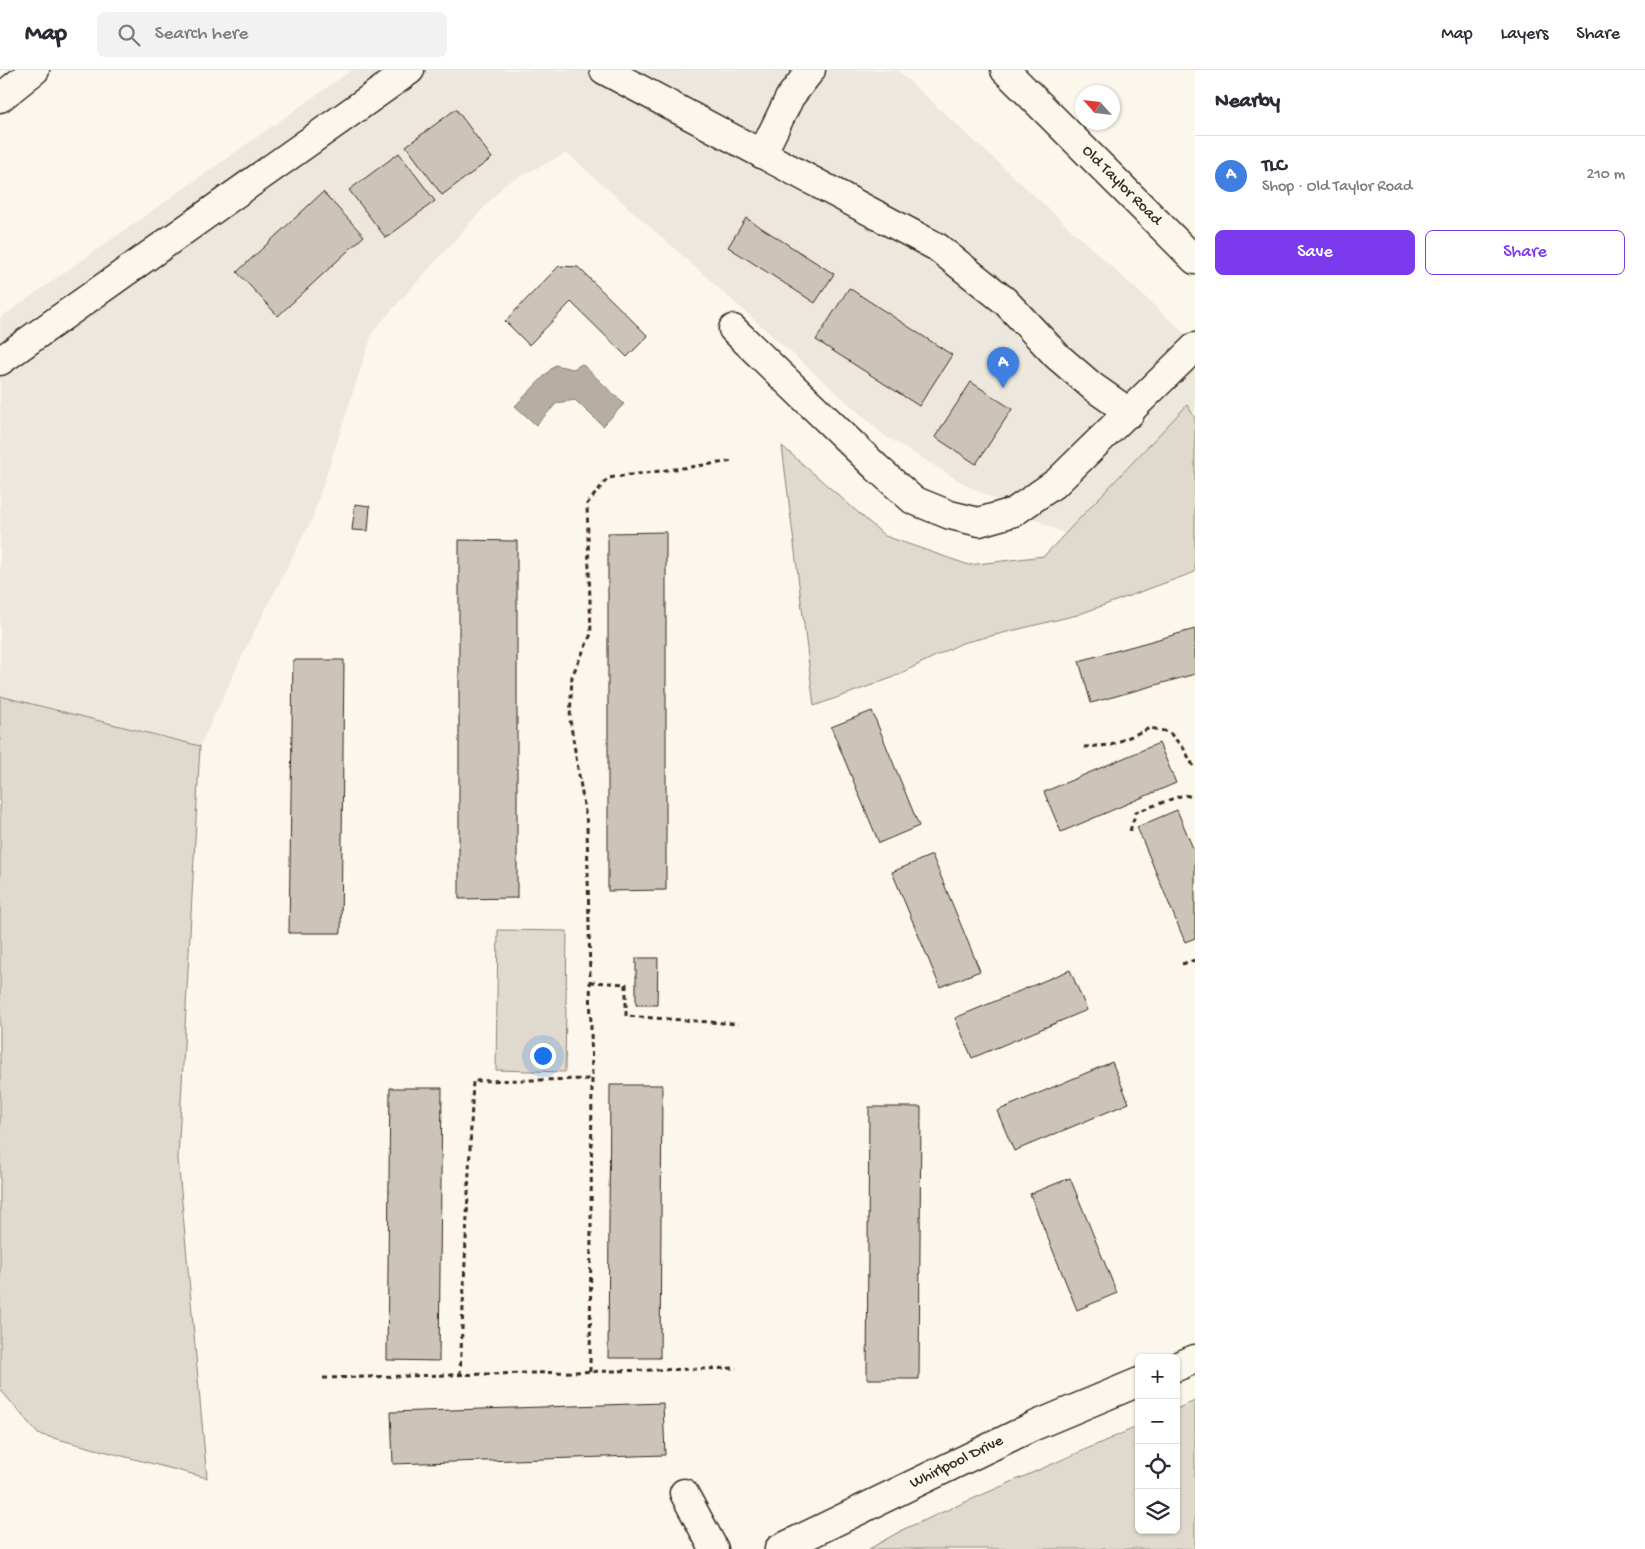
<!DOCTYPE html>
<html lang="en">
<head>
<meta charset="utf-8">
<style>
	body { margin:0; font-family:"Gochi Hand",sans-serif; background:#f2f2f3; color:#2b2b33 }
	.controls { position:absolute; right:15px; bottom:15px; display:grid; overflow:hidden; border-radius:8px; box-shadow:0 1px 4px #0004 }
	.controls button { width:45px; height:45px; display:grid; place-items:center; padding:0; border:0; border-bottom:1px solid #e1e1e2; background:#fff; color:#2b2b33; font:25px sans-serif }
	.compass { position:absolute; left:1075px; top:15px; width:45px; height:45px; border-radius:50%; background:#fff; box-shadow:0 1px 4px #0004; rotate:297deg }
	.you { position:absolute; left:542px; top:985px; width:18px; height:18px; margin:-12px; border:4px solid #fff; border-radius:50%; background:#1a73e8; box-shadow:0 0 0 8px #1a73e833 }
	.badge { display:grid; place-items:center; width:32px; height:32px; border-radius:50%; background:#7c3aed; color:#fff; font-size:16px; font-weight:700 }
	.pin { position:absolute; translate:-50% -41px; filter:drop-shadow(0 1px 2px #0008) }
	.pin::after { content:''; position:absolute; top:26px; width:18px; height:15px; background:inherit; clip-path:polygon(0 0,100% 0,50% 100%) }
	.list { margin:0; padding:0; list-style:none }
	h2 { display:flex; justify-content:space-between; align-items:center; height:65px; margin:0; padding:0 20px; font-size:21px }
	h2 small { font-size:16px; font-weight:400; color:#7c7c81 }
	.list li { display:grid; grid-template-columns:32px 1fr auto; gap:15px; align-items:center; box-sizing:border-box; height:80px; padding:0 20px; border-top:1px solid #e1e1e2 }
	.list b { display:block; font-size:19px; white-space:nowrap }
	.list p { margin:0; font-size:16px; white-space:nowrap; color:#7c7c81 }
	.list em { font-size:16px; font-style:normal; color:#7c7c81 }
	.actions { display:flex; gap:10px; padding:15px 20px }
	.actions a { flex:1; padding:11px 0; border:1px solid #7c3aed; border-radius:8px; text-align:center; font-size:18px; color:#7c3aed }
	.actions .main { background:#7c3aed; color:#fff }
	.icon { flex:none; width:28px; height:28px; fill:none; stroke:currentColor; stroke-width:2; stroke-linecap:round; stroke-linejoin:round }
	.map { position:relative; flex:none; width:1195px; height:1479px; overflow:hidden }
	header { display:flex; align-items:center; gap:30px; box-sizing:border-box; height:70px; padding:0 25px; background:#fff; border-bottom:1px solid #e1e1e2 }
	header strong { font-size:24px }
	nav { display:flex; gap:28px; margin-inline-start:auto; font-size:18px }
	.search { width:350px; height:45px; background:#f2f2f3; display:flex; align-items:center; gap:12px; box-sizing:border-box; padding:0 18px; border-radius:8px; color:#7c7c81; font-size:19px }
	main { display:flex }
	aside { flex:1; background:#fff }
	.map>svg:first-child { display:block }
	.built { fill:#ede8dd }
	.green { fill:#dfd9ce; stroke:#8d8276 }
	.water { fill:#b6aea2; stroke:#85796d }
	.building { fill:#ccc4b9; stroke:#3b2a1e }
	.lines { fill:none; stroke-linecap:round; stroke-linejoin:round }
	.minor-casing { stroke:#3b2a1e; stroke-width:31 }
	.highway-casing { stroke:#3b2a1e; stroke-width:31 }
	.path { stroke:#3b2a1e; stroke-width:3; stroke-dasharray:5 4; stroke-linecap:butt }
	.minor { stroke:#fbf7ec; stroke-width:28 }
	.highway { stroke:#fbf7ec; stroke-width:28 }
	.labels { text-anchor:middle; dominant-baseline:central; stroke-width:4; stroke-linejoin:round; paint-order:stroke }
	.street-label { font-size:16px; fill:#3b2a1e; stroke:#fbf7ec }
</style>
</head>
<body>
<header>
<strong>Map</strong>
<div class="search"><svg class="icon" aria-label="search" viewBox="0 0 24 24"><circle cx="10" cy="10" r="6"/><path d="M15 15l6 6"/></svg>Search here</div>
<nav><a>Map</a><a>Layers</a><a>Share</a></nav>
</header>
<main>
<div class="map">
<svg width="1195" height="1479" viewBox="0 0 1195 1479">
	<rect width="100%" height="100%" fill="#fbf7ec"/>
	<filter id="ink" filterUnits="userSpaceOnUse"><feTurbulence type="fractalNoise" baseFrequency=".02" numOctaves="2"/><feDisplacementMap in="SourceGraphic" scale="10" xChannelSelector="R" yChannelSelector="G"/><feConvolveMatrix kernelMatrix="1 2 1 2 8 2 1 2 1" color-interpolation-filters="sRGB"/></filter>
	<g filter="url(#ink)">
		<path class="built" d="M 352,0 L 897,0 L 1195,273 L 1195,343 L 1065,464 L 968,416 L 885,366 L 567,83 L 505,114 L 373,261 L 312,449 L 246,578 L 200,676 L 0,626 L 0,248 Z"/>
		<g class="green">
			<path d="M 1187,335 L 1195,348 L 1195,502 L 1077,545 L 962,573 L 889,609 L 814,636 L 782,376 L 885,466 L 969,495 L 1044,486 Z"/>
			<path d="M 0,626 L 200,676 L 178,1088 L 207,1408 L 38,1364 L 0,1319 Z"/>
			<path d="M 498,860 L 567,861 L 565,1002 L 496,1000 Z"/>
			<path d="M 1195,1331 L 1195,1479 L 869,1479 L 904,1459 L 1139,1356 L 1139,1460 L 1176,1460 L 1176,1339 Z"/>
		</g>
		<path class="water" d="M 582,294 L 624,334 L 603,356 L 575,330 L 557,333 L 536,355 L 515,336 L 555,295 L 573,299 Z"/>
		<g class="building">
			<path d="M 456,39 L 492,88 L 442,125 L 406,76 Z"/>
			<path d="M 399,83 L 435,131 L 386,168 L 349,120 Z"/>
			<path d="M 323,122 L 364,166 L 278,246 L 237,202 Z"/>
			<path d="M 746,148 L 834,204 L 815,233 L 728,177 Z"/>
			<path d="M 559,196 L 578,197 L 648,266 L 627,287 L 571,232 L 529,275 L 505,251 Z"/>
			<path d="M 849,218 L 952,285 L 919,336 L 816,270 Z"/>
			<path d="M 971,312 L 1012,339 L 976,394 L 935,367 Z"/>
			<path d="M 355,434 L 370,436 L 368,461 L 352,460 Z"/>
			<path d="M 666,462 L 666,820 L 608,821 L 608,463 Z"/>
			<path d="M 459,470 L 517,471 L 517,828 L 459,829 Z"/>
			<path d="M 1195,559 L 1195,604 L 1091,633 L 1079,591 Z"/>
			<path d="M 293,590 L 344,590 L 341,863 L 289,863 Z"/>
			<path d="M 872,641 L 919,756 L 879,773 L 831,657 Z"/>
			<path d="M 1159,673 L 1176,713 L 1061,762 L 1044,722 Z"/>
			<path d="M 1177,740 L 1195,783 L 1195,868 L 1185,872 L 1137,757 Z"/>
			<path d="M 932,785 L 980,901 L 940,917 L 892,802 Z"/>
			<path d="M 636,888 L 658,888 L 657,935 L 636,935 Z"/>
			<path d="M 1070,900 L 1087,940 L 972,988 L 955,948 Z"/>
			<path d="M 1112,992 L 1129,1033 L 1014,1081 L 997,1041 Z"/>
			<path d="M 610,1015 L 662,1015 L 660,1288 L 608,1288 Z"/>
			<path d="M 390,1018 L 442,1018 L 439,1291 L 387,1290 Z"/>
			<path d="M 869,1037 L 921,1037 L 919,1309 L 867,1309 Z"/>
			<path d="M 1070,1108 L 1117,1223 L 1077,1240 L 1030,1124 Z"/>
			<path d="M 663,1333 L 665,1385 L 393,1394 L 391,1342 Z"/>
		</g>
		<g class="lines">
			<g class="minor-casing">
				<g id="minor">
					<path d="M 604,0 L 937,177 L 1005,231 L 1057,286 L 1093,317 L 1130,343"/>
					<path d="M 1005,0 L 1195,190"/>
					<path d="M 762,84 L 790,27 L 811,0"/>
					<path d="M 733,259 L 877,398 L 913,430 L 950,445 L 979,452 L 1014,442 L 1057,412 L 1195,277"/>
					<path d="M 0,291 L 410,0"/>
					<path d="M 1176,1297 L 1195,1289"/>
					<path d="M 684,1423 L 714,1479"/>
					<path d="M 779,1479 L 1034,1356 L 1139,1312"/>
				</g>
			</g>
			<g class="highway-casing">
				<path id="highway" d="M 0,28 L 35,0"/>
			</g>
			<g class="path">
				<path d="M 1084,677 L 1111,675 L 1150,658 L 1169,662 L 1184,679 L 1195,699"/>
				<path d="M 1130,761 L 1136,742 L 1183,725 L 1195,727"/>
				<path d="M 1182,894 L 1195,890"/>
				<path d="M 590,912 L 626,914 L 626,946 L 738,954"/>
				<path d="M 590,1302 L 592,1009 L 587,754 L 570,650 L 572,606 L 591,564 L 587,434 L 608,408 L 734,391"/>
				<path d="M 460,1305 L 473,1011 L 592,1009"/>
				<path d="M 323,1308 L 737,1298"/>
			</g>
			<use href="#minor" class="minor"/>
			<use href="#highway" class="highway"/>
		</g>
	</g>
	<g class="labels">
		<g class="street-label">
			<text transform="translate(1121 116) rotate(45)">Old Taylor Road</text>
			<text transform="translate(957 1393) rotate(-26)">Whirlpool Drive</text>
		</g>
	</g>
</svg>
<div class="controls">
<button>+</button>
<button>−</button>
<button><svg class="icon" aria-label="locate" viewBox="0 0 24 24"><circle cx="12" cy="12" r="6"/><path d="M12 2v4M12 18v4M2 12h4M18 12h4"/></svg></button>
<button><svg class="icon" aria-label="layers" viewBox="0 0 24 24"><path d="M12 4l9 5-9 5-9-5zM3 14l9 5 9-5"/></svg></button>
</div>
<svg class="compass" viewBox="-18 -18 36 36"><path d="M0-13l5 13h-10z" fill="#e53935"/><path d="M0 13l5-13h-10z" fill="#7c7c81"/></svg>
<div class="you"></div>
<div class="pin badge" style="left:1003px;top:318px;background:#3f7fe0">A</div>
</div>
<aside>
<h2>Nearby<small></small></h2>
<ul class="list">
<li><span class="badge" style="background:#3f7fe0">A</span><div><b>TLC</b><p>Shop · Old Taylor Road</p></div><em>210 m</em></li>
</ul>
<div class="actions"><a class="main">Save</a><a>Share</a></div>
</aside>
</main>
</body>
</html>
